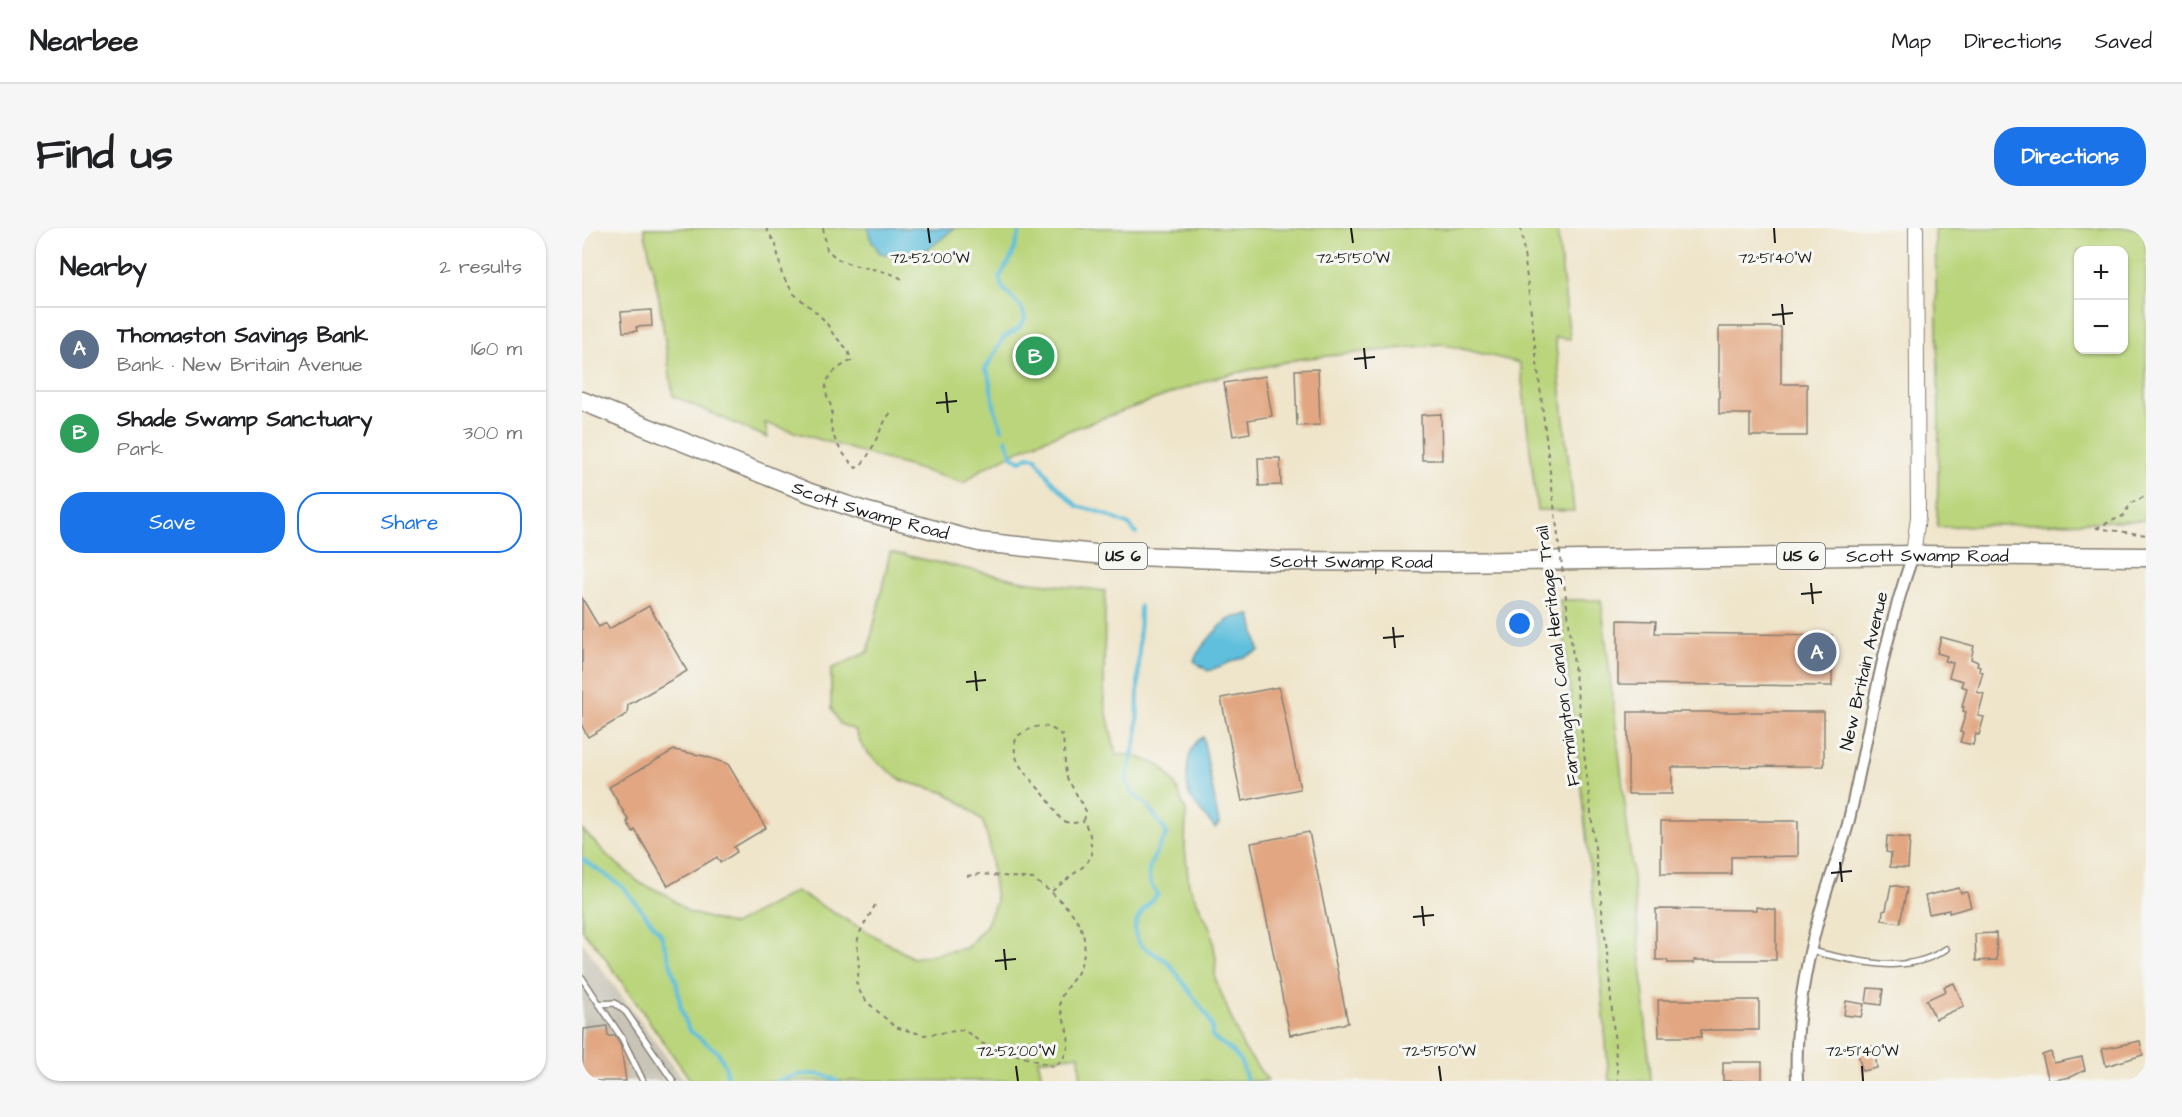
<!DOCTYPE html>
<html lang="en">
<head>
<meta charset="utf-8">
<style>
	body { margin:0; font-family:"Architects Daughter",sans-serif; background:#f6f6f6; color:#202124 }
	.controls { position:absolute; right:18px; top:18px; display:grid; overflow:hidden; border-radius:12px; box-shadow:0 2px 4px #0004 }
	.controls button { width:54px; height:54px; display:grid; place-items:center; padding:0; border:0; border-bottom:2px solid #e0e0e0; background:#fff; color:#202124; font:30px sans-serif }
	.you { position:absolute; left:938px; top:396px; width:21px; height:21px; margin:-15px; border:4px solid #fff; border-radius:50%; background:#1a73e8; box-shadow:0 0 0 9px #1a73e833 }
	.badge { display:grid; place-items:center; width:39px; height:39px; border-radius:50%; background:#1a73e8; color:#fff; font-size:20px; font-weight:700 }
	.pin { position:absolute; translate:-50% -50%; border:3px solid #fff; box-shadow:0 2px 6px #0006 }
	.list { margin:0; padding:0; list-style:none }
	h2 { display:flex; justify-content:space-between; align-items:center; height:78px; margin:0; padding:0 24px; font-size:26px }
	h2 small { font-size:20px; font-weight:400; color:#757577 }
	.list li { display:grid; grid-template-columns:39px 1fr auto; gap:18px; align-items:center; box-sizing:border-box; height:84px; padding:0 24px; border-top:2px solid #e0e0e0 }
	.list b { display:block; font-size:22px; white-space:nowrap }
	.list p { margin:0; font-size:20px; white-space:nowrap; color:#757577 }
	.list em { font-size:20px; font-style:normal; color:#757577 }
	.actions { display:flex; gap:12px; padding:18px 24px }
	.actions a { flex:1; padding:14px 0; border:2px solid #1a73e8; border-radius:24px; text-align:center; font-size:21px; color:#1a73e8 }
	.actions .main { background:#1a73e8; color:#fff }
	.map { position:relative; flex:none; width:1564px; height:853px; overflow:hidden; border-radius:24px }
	header { display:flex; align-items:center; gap:36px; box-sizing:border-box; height:84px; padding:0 30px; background:#fff; border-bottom:2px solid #e0e0e0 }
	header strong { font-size:28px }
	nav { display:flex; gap:33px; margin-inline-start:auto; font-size:21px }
	.intro { display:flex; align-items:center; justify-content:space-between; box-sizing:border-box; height:144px; padding:0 36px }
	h1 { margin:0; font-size:42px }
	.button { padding:15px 27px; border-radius:24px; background:#1a73e8; color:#fff; font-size:21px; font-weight:700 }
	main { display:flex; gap:36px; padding:0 36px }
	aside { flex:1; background:#fff; border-radius:24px; box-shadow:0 2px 4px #0004 }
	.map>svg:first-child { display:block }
	.industrial { fill:#c8c4b8 }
	.green { fill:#bad57b; stroke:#6b784c; stroke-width:1.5; fill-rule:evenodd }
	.water { fill:#5ebfdc; stroke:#3d6e7c; stroke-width:1.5 }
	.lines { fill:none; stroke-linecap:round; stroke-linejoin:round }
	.stream { stroke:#5ebfdc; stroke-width:4 }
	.building { fill:#e2a782 }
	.service-casing { stroke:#868074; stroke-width:8 }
	.minor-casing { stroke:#868074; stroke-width:14 }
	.tertiary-casing { stroke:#868074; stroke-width:16 }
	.trunk-casing { stroke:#868074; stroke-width:21 }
	.path { stroke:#868074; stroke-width:2; stroke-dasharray:4.5 4.5; stroke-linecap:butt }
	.service { stroke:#fff; stroke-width:5 }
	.minor { stroke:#fff; stroke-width:10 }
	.tertiary { stroke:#fff; stroke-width:14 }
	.trunk { stroke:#fff; stroke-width:18 }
	.path-bridge { stroke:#868074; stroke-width:2; stroke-dasharray:4.5 4.5; stroke-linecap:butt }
	.ticks { fill:none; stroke:#1c1c1c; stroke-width:2 }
	.labels { text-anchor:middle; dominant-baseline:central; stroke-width:6; stroke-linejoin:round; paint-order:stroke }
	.shield { fill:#f6f6f2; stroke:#5d5d5c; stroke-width:1.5 }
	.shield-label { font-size:16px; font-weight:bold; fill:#1c1c1c }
	.street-label { font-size:18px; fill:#1c1c1c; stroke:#f6f6f2 }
	.ticks-label { font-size:15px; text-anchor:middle; fill:#1c1c1c; stroke:#f6f6f2; stroke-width:6; stroke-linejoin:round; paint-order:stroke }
</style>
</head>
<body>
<header>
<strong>Nearbee</strong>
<nav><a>Map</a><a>Directions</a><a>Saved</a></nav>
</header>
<div class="intro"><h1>Find us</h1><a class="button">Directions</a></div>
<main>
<aside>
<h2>Nearby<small>2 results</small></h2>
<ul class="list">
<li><span class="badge" style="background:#5c6f8a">A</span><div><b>Thomaston Savings Bank</b><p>Bank · New Britain Avenue</p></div><em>160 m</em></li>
<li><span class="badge" style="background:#2e9e5b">B</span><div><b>Shade Swamp Sanctuary</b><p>Park</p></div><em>300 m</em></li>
</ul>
<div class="actions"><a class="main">Save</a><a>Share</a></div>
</aside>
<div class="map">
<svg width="1564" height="853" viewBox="0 0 1564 853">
	<rect width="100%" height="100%" fill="#f6f6f2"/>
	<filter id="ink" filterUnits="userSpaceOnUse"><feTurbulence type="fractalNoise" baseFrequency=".0167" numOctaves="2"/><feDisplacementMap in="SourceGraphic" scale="12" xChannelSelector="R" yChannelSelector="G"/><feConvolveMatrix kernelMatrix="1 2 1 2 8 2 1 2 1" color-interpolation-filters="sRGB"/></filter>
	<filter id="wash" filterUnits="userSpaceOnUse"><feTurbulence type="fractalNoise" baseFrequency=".008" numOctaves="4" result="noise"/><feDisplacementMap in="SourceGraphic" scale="24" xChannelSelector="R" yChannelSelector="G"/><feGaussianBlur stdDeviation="1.35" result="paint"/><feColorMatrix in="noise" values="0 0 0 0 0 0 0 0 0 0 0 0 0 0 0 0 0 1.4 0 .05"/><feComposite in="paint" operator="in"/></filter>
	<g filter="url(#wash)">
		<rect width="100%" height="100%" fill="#efe5cb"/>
		<path class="industrial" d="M 0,714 L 102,853 L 0,853 Z"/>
		<g class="green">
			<path d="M 62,0 L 975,0 L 988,111 L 973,109 L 992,283 L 955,282 L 938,135 L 860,116 L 717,131 L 632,150 L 455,214 L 400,241 L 382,255 L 183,195 L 186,210 L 91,168 L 77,70 Z"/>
			<path d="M 1353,0 L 1564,0 L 1564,292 L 1355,299 L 1357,193 ZM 1496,22 L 1542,22 L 1542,122 L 1496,122 Z"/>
			<path d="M 308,324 L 441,353 L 523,363 L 522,472 L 534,527 L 551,527 L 579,538 L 593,556 L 604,583 L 603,620 L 607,657 L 629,702 L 634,730 L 633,750 L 661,819 L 686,853 L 499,853 L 497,827 L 456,832 L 461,853 L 109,853 L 16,720 L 0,702 L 0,601 L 26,628 L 58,655 L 85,667 L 106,684 L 151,697 L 214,663 L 331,730 L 384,720 L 404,698 L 414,674 L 407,615 L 401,594 L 384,578 L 364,565 L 321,553 L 295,534 L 281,520 L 273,502 L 258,496 L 249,480 L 249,441 L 286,424 Z"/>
			<path d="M 978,372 L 1019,372 C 1038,533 1058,692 1068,853 L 1027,853 L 1016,714 Z"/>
		</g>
		<g class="water">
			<path d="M 286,0 L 372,0 C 346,24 334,32 298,25 L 288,10 Z"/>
			<path d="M 669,387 L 677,423 L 626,443 L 612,433 C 615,422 640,394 650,390 C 656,388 663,388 669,387 Z"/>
			<path d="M 621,509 L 637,596 L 633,600 C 626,591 610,575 607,566 C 603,549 604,518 621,509 Z"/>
		</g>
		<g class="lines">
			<g class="stream">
				<path d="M 420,201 L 413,182 L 406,145 L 403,142 L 422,109 L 436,101 L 443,91 C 440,70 422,71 417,50 L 430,28 L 439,0"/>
				<path d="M 424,211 L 431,229 L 439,233 L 446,228 L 454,230 L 468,251 L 495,278 L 518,284 L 547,297 L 554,305"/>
				<path d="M 558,378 L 555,507 L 544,552 L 551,566 L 565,577 L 585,605 C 575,626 555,646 576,666 C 562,681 542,698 560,718 L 586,734 L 624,786 L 630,799 L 630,808 C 635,814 640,815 646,820 C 658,828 662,840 665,853"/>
				<path d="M 0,631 L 41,659 L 79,706 L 95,756 L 99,781 L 107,802 L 136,824 L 143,837 L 146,853"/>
				<path d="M 195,853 C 214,846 237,842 255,853"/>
			</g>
		</g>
		<g id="blocks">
			<g class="building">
				<path d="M 69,82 L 70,98 L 54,99 L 55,103 L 41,104 L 39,84 Z"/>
				<path d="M 1137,99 L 1199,99 L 1199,156 L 1225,156 L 1225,208 L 1168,208 L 1168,186 L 1137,186 Z"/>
				<path d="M 736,141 L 738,197 L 715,198 L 713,142 Z"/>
				<path d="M 683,148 L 690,188 L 666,192 L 668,205 L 651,208 L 642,155 Z"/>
				<path d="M 859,186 L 860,232 L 840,232 L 839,187 Z"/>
				<path d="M 676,230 L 698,230 L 699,257 L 677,258 Z"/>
				<path d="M 0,370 L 17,399 L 24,395 L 27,401 L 67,378 L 105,443 L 46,477 L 45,486 L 6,509 L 0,498 Z"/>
				<path d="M 1036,392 L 1074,393 L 1073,405 L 1250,407 L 1250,458 L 1036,456 Z"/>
				<path d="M 1359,409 L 1392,418 L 1389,431 L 1396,434 L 1395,437 L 1398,438 L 1397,443 L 1401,444 L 1395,464 L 1402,466 L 1396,488 L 1402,489 L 1397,507 L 1394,506 L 1391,517 L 1378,514 L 1381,505 L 1378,504 L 1384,484 L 1381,483 L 1382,479 L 1380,479 L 1385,460 L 1379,458 L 1381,453 L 1367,449 L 1371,435 L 1363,433 L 1365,428 L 1355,425 Z"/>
				<path d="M 697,459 L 718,561 L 660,573 L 639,470 Z"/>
				<path d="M 1046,484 L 1242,484 L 1242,538 L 1090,539 L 1090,566 L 1046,566 Z"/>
				<path d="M 92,522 L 122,528 L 146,536 L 184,600 L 152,619 L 155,624 L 138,635 L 135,629 L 86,658 L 53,602 L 51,604 L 45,594 L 47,593 L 27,559 Z"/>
				<path d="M 1079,593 L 1216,593 L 1216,628 L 1149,629 L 1149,646 L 1079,646 Z"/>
				<path d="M 727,604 L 766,795 L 708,807 L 669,615 Z"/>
				<path d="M 1305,608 L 1328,610 L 1326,640 L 1308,639 L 1309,625 L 1304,624 Z"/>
				<path d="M 1309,657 L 1325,660 L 1318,695 L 1300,692 L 1301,683 L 1304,682 Z"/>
				<path d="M 1377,660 L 1379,665 L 1385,664 L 1389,679 L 1367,685 L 1367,682 L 1347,686 L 1343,668 Z"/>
				<path d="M 1174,679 L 1194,682 L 1194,732 L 1112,732 L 1112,735 L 1086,735 L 1085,732 L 1074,732 L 1074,681 L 1174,682 Z"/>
				<path d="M 1414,705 L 1415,732 L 1394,733 L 1393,706 Z"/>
				<path d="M 1372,755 L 1382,778 L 1354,791 L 1344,772 L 1364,763 L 1362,759 Z"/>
				<path d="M 1286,760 L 1301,761 L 1299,777 L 1284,775 Z"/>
				<path d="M 1076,772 L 1177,772 L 1177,802 L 1119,802 L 1119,809 L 1077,809 Z"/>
				<path d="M 1264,773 L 1282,776 L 1279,789 L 1262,787 Z"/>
				<path d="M 25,798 L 26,808 L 33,808 L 39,819 L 44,853 L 0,853 L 2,801 Z"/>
				<path d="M 1558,813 L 1561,827 L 1524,838 L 1520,821 Z"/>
				<path d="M 1292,818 L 1295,840 L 1280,843 L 1275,820 Z"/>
				<path d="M 1469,824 L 1472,835 L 1500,829 L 1503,842 L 1489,849 L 1467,853 L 1460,827 Z"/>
				<rect x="1141" y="834" width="39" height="19"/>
			</g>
		</g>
	</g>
	<g filter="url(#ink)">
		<use href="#blocks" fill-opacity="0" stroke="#868074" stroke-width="1.5"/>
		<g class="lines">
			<g class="service-casing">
				<g id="service">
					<path d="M 1228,723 C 1274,732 1322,749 1364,721"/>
					<path d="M 0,750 L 40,810 L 61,853"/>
					<path d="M 17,776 L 33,775 L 44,784 L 91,853"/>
				</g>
			</g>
			<g class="minor-casing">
				<path id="minor" d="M 1215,853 C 1212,789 1226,722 1245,661 C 1252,639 1260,618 1266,596 C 1287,507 1300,414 1331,327"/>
			</g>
			<g class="tertiary-casing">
				<path id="tertiary" d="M 1331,327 L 1336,289 L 1334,0"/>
			</g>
			<g class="trunk-casing">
				<g id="trunk">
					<path id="s1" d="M 0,173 L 228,265 L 282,283 L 397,314 L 523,327 L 695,333 L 868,334 L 1331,327 L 1564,329"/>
				</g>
			</g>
			<g class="path">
				<path d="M 184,0 L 194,17 L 200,47 L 212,66 L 232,82 L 244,94 L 251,106 L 266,122 L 269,133 C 256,139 242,148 244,164 C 245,170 249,176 250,182 C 250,187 248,191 249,196 C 250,213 263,229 274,240 C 289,234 298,194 311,182"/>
				<path d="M 241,0 L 245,22 C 250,26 255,31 260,33 C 281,42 305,40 323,53"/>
				<path d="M 939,0 L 972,277"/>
				<path d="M 1514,300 L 1541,288 L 1549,275 L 1564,268"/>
				<path d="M 1514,300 L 1564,307"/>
				<path d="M 986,385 L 1025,724 L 1036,853"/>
				<path d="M 385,648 L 399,646 L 451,651 L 469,664 L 503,637 L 510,627 L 508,607 L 502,593 L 504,583 L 484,548 L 481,508 C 462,493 454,497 435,508 C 425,533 449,550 463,568 C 469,575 473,585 479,591 C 486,597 495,595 502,593"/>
				<path d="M 293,677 C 288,688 278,700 276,711 C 274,726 280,740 274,754 L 278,764 L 285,774 L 313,799 L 342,807 L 382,802 L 401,816 L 473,839 C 491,822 488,811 481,789 C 480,785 478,779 478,775 C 479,764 489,755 494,747 C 498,742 499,736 501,730 C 508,700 489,682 469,664"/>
			</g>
			<use href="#service" class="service"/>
			<use href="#minor" class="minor"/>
			<use href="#tertiary" class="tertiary"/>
			<use href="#trunk" class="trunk"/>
			<path class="path-bridge" d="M 972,277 L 986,385"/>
		</g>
	</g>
	<path class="ticks" d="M 346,0 L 348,15M 769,0 L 771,15M 1192,0 L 1193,15M 1200,76 L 1202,97M 1190,87 L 1211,85M 782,120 L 784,141M 772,131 L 793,129M 364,164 L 366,185M 354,175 L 375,173M 1229,355 L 1231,376M 1219,366 L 1240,364M 811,399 L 813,420M 801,410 L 822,408M 393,443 L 395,463M 384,454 L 404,452M 1258,634 L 1260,654M 1249,645 L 1270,643M 840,678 L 842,698M 831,689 L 852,687M 422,721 L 424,742M 413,733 L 434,731M 434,838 L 436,853M 857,838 L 859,853M 1280,838 L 1281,853"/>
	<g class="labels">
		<g class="shield">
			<rect x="517" y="315" width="48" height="26" rx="4.5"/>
			<rect x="1195" y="315" width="48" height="26" rx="4.5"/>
		</g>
		<g class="shield-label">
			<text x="541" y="328">US 6</text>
			<text x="1219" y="328">US 6</text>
		</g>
		<g class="street-label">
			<text stroke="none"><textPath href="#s1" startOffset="309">Scott Swamp Road</textPath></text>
			<text stroke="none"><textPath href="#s1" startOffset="1371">Scott Swamp Road</textPath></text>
			<text stroke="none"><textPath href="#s1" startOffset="795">Scott Swamp Road</textPath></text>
			<text transform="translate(976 428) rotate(-97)">Farmington Canal Heritage Trail</text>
			<text transform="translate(1282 443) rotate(-77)">New Britain Avenue</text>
		</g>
	</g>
	<g class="ticks-label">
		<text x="348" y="35">72°52'00"W</text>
		<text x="771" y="35">72°51'50"W</text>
		<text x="1193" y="35">72°51'40"W</text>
		<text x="434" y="828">72°52'00"W</text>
		<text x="857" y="828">72°51'50"W</text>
		<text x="1280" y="828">72°51'40"W</text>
	</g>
</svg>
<div class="controls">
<button>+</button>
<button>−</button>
</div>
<div class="you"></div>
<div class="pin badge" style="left:1235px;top:424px;background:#5c6f8a">A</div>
<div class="pin badge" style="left:453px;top:128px;background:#2e9e5b">B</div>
</div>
</main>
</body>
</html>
